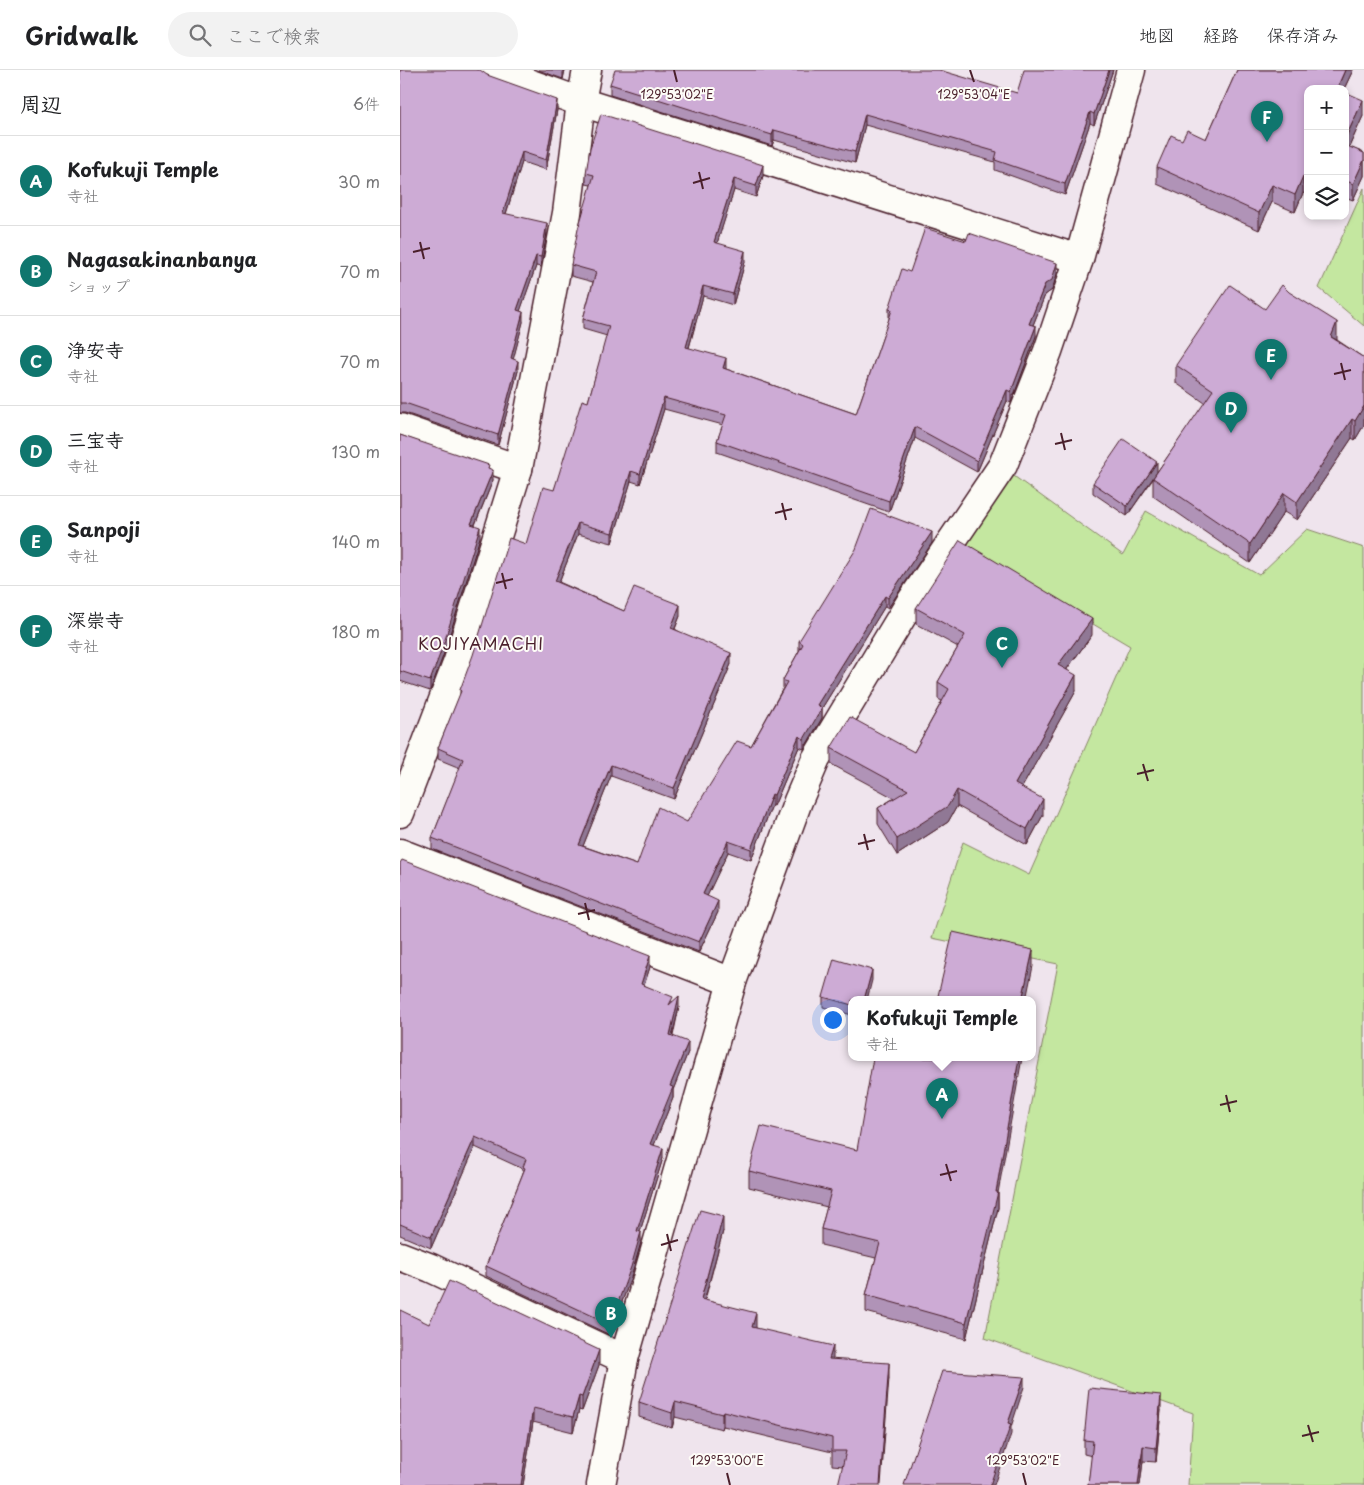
<!DOCTYPE html>
<html lang="ja">
<head>
<meta charset="utf-8">
<style>
	body { margin:0; font-family:"Playpen Sans","Klee One",sans-serif; background:#f2f2f2; color:#202124 }
	.controls { position:absolute; right:15px; top:15px; display:grid; overflow:hidden; border-radius:10px; box-shadow:0 2px 8px #0003 }
	.controls button { width:45px; height:45px; display:grid; place-items:center; padding:0; border:0; border-bottom:1px solid #e0e0e0; background:#fff; color:#202124; font:25px sans-serif }
	.you { position:absolute; left:432px; top:949px; width:18px; height:18px; margin:-12px; border:4px solid #fff; border-radius:50%; background:#1a73e8; box-shadow:0 0 0 8px #1a73e833 }
	.badge { display:grid; place-items:center; width:32px; height:32px; border-radius:50%; background:#0f766e; color:#fff; font-size:16px; font-weight:700 }
	.pin { position:absolute; translate:-50% -41px; filter:drop-shadow(0 1px 2px #0008) }
	.pin::after { content:''; position:absolute; top:26px; width:18px; height:15px; background:inherit; clip-path:polygon(0 0,100% 0,50% 100%) }
	.popup { position:absolute; left:448px; top:926px; width:188px; height:65px; box-sizing:border-box; display:grid; place-content:center; border-radius:10px; background:#fff; filter:drop-shadow(0 1px 4px #0005); font-size:16px; white-space:nowrap; color:#757577 }
	.popup b { font-size:19px; color:#202124 }
	.popup::after { content:''; position:absolute; left:50%; top:100%; margin-left:-10px; border:10px solid transparent; border-top-color:#fff }
	.list { margin:0; padding:0; list-style:none }
	h2 { display:flex; justify-content:space-between; align-items:center; height:65px; margin:0; padding:0 20px; font-size:21px }
	h2 small { font-size:16px; font-weight:400; color:#757577 }
	.list li { display:grid; grid-template-columns:32px 1fr auto; gap:15px; align-items:center; box-sizing:border-box; height:90px; padding:0 20px; border-top:1px solid #e0e0e0 }
	.list b { display:block; font-size:19px; white-space:nowrap }
	.list p { margin:0; font-size:16px; white-space:nowrap; color:#757577 }
	.list em { font-size:16px; font-style:normal; color:#757577 }
	.icon { flex:none; width:28px; height:28px; fill:none; stroke:currentColor; stroke-width:2; stroke-linecap:round; stroke-linejoin:round }
	.map { position:relative; flex:none; width:964px; height:1415px; overflow:hidden }
	header { display:flex; align-items:center; gap:30px; box-sizing:border-box; height:70px; padding:0 25px; background:#fff; border-bottom:1px solid #e0e0e0 }
	header strong { font-size:24px }
	nav { display:flex; gap:28px; margin-inline-start:auto; font-size:18px }
	.search { width:350px; height:45px; background:#f2f2f2; display:flex; align-items:center; gap:12px; box-sizing:border-box; padding:0 18px; border-radius:28px; color:#757577; font-size:19px }
	main { display:flex }
	aside { flex:1; background:#fff }
	.map>svg:first-child { display:block }
	.green { fill:#c4e7a0; stroke:#878366 }
	.lines { fill:none; stroke-linecap:round; stroke-linejoin:round }
	.minor-casing { stroke:#4a1f2b; stroke-width:31 }
	.minor { stroke:#fdfcf7; stroke-width:28 }
	.wall { fill:#b093b7; stroke:#4a1f2b }
	.shaded-wall { fill:#907895; stroke:#4a1f2b }
	.building { fill:#cdabd5; stroke:#4a1f2b }
	.ticks { fill:none; stroke:#4a1f2b; stroke-width:2 }
	.labels { text-anchor:middle; dominant-baseline:central; stroke-width:4; stroke-linejoin:round; paint-order:stroke }
	.quarter-label { font-size:16px; letter-spacing:1px; fill:#4a1f2b; stroke:#fdfcf7 }
	.ticks-label { font-size:12px; text-anchor:middle; fill:#4a1f2b; stroke:#fdfcf7; stroke-width:4; stroke-linejoin:round; paint-order:stroke }
</style>
</head>
<body>
<header>
<strong>Gridwalk</strong>
<div class="search"><svg class="icon" aria-label="search" viewBox="0 0 24 24"><circle cx="10" cy="10" r="6"/><path d="M15 15l6 6"/></svg>ここで検索</div>
<nav><a>地図</a><a>経路</a><a>保存済み</a></nav>
</header>
<main>
<aside>
<h2>周辺<small>6件</small></h2>
<ul class="list">
<li><span class="badge">A</span><div><b>Kofukuji Temple</b><p>寺社</p></div><em>30 m</em></li>
<li><span class="badge">B</span><div><b>Nagasakinanbanya</b><p>ショップ</p></div><em>70 m</em></li>
<li><span class="badge">C</span><div><b>浄安寺</b><p>寺社</p></div><em>70 m</em></li>
<li><span class="badge">D</span><div><b>三宝寺</b><p>寺社</p></div><em>130 m</em></li>
<li><span class="badge">E</span><div><b>Sanpoji</b><p>寺社</p></div><em>140 m</em></li>
<li><span class="badge">F</span><div><b>深崇寺</b><p>寺社</p></div><em>180 m</em></li>
</ul>
</aside>
<div class="map">
<svg width="964" height="1415" viewBox="0 0 964 1415">
	<rect width="100%" height="100%" fill="#efe4ed"/>
	<filter id="ink" filterUnits="userSpaceOnUse"><feTurbulence type="fractalNoise" baseFrequency=".02" numOctaves="2"/><feDisplacementMap in="SourceGraphic" scale="10" xChannelSelector="R" yChannelSelector="G"/><feConvolveMatrix kernelMatrix="1 2 1 2 8 2 1 2 1" color-interpolation-filters="sRGB"/></filter>
	<g filter="url(#ink)">
		<g class="green">
			<path d="M 964,118 L 964,256 L 919,218 Z"/>
			<path d="M 611,404 L 723,485 L 746,441 L 859,505 L 907,459 L 964,478 L 964,1415 L 788,1415 L 793,1343 L 585,1268 L 658,894 L 532,868 L 563,772 L 629,805 L 730,576 L 565,478 Z"/>
		</g>
		<g class="lines">
			<g class="minor-casing">
				<g id="minor">
					<path d="M 92,0 L 181,32 L 679,189"/>
					<path d="M 0,358 L 118,399"/>
					<path d="M 0,743 L 58,591 L 118,399 L 167,143 L 181,32 L 187,0"/>
					<path d="M 0,783 L 332,912"/>
					<path d="M 0,1186 L 31,1198 L 224,1289"/>
					<path d="M 201,1415 L 224,1289 L 332,912 L 398,731 L 416,689 L 510,533 L 603,395 L 648,281 L 679,189 L 701,110 L 731,0"/>
				</g>
			</g>
			<use href="#minor" class="minor"/>
		</g>
		<g class="wall">
			<path d="M 0,0 L 87,5 L 157,40 L 146,100 L 122,92 L 106,144 L 147,163 L 141,197 L 136,196 L 120,241 L 123,252 L 113,289 L 118,301 L 98,375 L 5,343 L 0,343 Z"/>
			<path d="M 138,0 L 165,0 L 163,9 Z"/>
			<path d="M 713,0 L 694,55 L 690,53 L 665,125 L 595,100 L 595,92 L 465,55 L 455,93 L 374,70 L 372,76 L 210,25 L 210,14 L 617,23 Z"/>
			<path d="M 837,0 L 953,0 L 944,19 L 908,19 L 908,125 L 903,123 L 895,142 L 872,132 L 859,160 L 757,114 L 757,97 L 806,69 Z"/>
			<path d="M 945,22 L 963,46 L 949,77 L 964,83 L 964,106 L 953,130 L 945,127 Z"/>
			<path d="M 186,103 L 363,106 L 356,127 L 334,120 L 317,173 L 345,192 L 333,235 L 303,226 L 289,278 L 326,299 L 456,344 L 489,249 L 489,239 L 510,202 L 657,204 L 652,220 L 645,225 L 633,255 L 636,266 L 611,333 L 607,331 L 577,402 L 515,368 L 489,442 L 317,382 L 317,371 L 323,355 L 264,339 L 240,414 L 231,411 L 212,473 L 178,464 L 159,512 L 224,541 L 280,546 L 275,559 L 331,594 L 274,729 L 211,706 L 183,776 L 237,795 L 287,752 L 351,676 L 383,618 L 383,610 L 399,581 L 399,571 L 532,473 L 488,538 L 485,536 L 422,638 L 422,648 L 404,679 L 399,677 L 374,736 L 372,735 L 351,790 L 328,782 L 307,826 L 318,842 L 299,882 L 32,779 L 32,768 L 60,698 L 38,689 L 38,678 L 60,625 L 60,620 L 126,474 L 154,420 L 188,332 L 207,266 L 183,259 L 183,249 L 193,212 L 171,206 L 171,195 L 191,115 L 186,114 Z"/>
			<path d="M 865,239 L 937,270 L 964,288 L 964,355 L 955,370 L 952,368 L 897,450 L 884,442 L 850,493 L 753,426 L 753,409 L 727,446 L 693,423 L 693,413 L 757,402 L 805,333 L 776,313 L 776,295 Z"/>
			<path d="M 0,365 L 89,398 L 93,410 L 75,455 L 80,467 L 43,586 L 30,621 L 0,611 Z"/>
			<path d="M 516,538 L 692,565 L 667,599 L 676,621 L 622,717 L 643,745 L 627,775 L 557,736 L 548,752 L 497,785 L 478,754 L 478,738 L 494,728 L 431,694 L 431,678 L 514,682 L 542,631 L 538,629 L 538,612 L 558,577 L 516,554 Z"/>
			<path d="M 0,793 L 250,897 L 244,915 L 273,932 L 279,937 L 273,966 L 288,982 L 273,1020 L 273,1028 L 254,1075 L 263,1088 L 240,1161 L 241,1172 L 231,1207 L 210,1265 L 86,1206 L 86,1196 L 123,1103 L 123,1099 L 75,1077 L 31,1178 L 0,1165 Z"/>
			<path d="M 472,910 L 452,930 L 452,945 L 423,937 L 423,927 Z"/>
			<path d="M 349,1101 L 598,1123 L 598,1138 L 566,1269 L 466,1242 L 466,1225 L 476,1188 L 421,1175 L 421,1159 L 427,1137 L 349,1117 Z"/>
			<path d="M 323,1161 L 305,1230 L 356,1258 L 433,1290 L 489,1308 L 443,1396 L 432,1395 L 432,1382 L 323,1356 L 322,1359 L 275,1347 L 272,1358 L 239,1347 L 239,1332 Z"/>
			<path d="M 29,1254 L 199,1295 L 182,1341 L 179,1340 L 173,1362 L 133,1352 L 123,1415 L 0,1415 Z"/>
			<path d="M 761,1340 L 756,1392 L 743,1391 L 740,1415 L 688,1415 L 692,1386 L 684,1384 L 684,1370 Z"/>
		</g>
		<g class="shaded-wall">
			<path d="M 163,0 L 165,0 L 163,9 Z"/>
			<path d="M 709,0 L 713,0 L 694,55 L 694,44 Z"/>
			<path d="M 945,0 L 953,0 L 944,19 L 937,19 Z"/>
			<path d="M 157,30 L 157,40 L 146,100 L 146,90 Z"/>
			<path d="M 963,30 L 963,46 L 945,86 L 945,69 Z"/>
			<path d="M 690,42 L 690,53 L 665,125 L 665,114 Z"/>
			<path d="M 465,44 L 465,55 L 455,93 L 455,82 Z"/>
			<path d="M 374,60 L 374,70 L 372,76 L 372,65 Z"/>
			<path d="M 122,82 L 122,92 L 103,153 L 103,143 Z"/>
			<path d="M 964,90 L 964,106 L 953,130 L 953,114 Z"/>
			<path d="M 363,95 L 363,106 L 356,127 L 356,116 Z"/>
			<path d="M 903,106 L 903,123 L 895,142 L 895,125 Z"/>
			<path d="M 334,109 L 334,120 L 314,183 L 314,172 Z"/>
			<path d="M 872,115 L 872,132 L 859,160 L 859,143 Z"/>
			<path d="M 147,153 L 147,163 L 141,197 L 141,187 Z"/>
			<path d="M 345,181 L 345,192 L 333,235 L 333,224 Z"/>
			<path d="M 136,186 L 136,196 L 117,250 L 117,240 Z"/>
			<path d="M 657,193 L 657,204 L 652,220 L 645,225 L 629,265 L 629,254 L 645,214 Z"/>
			<path d="M 303,216 L 303,226 L 286,288 L 286,277 Z"/>
			<path d="M 123,242 L 123,252 L 111,298 L 111,288 Z"/>
			<path d="M 937,252 L 937,270 L 931,267 Z"/>
			<path d="M 636,256 L 636,266 L 611,333 L 611,322 Z"/>
			<path d="M 326,288 L 326,299 L 323,298 Z"/>
			<path d="M 118,291 L 118,301 L 98,375 L 98,365 Z"/>
			<path d="M 607,320 L 607,331 L 577,402 L 577,391 Z"/>
			<path d="M 264,328 L 264,339 L 240,414 L 240,404 Z"/>
			<path d="M 964,336 L 964,355 L 955,370 L 955,351 Z"/>
			<path d="M 952,349 L 952,368 L 897,450 L 897,432 Z"/>
			<path d="M 515,357 L 515,368 L 489,442 L 489,431 Z"/>
			<path d="M 757,392 L 757,402 L 727,446 L 727,436 Z"/>
			<path d="M 93,400 L 93,410 L 71,464 L 71,454 Z"/>
			<path d="M 231,401 L 231,411 L 212,473 L 212,463 Z"/>
			<path d="M 884,423 L 884,442 L 850,493 L 850,474 Z"/>
			<path d="M 178,453 L 178,464 L 155,522 L 155,511 Z"/>
			<path d="M 80,457 L 80,467 L 43,586 L 30,621 L 30,611 Z"/>
			<path d="M 532,462 L 532,473 L 488,538 L 488,528 Z"/>
			<path d="M 485,526 L 485,536 L 422,638 L 422,648 L 404,679 L 404,669 L 417,635 Z"/>
			<path d="M 280,535 L 280,546 L 271,568 L 271,558 Z"/>
			<path d="M 692,549 L 692,565 L 658,611 L 658,595 Z"/>
			<path d="M 331,583 L 331,594 L 274,729 L 274,718 Z"/>
			<path d="M 676,605 L 676,621 L 615,730 L 615,714 Z"/>
			<path d="M 399,666 L 399,677 L 374,736 L 374,725 Z"/>
			<path d="M 211,695 L 211,706 L 179,786 L 179,775 Z"/>
			<path d="M 557,720 L 557,736 L 548,752 L 497,785 L 497,769 Z"/>
			<path d="M 372,724 L 372,735 L 351,790 L 351,779 Z"/>
			<path d="M 643,729 L 643,745 L 627,775 L 627,759 Z"/>
			<path d="M 328,771 L 328,782 L 303,835 L 303,824 Z"/>
			<path d="M 318,831 L 318,842 L 299,882 L 299,872 Z"/>
			<path d="M 633,880 L 633,896 L 626,930 L 622,930 Z"/>
			<path d="M 250,886 L 250,897 L 241,925 L 241,914 Z"/>
			<path d="M 472,900 L 472,910 L 467,930 L 464,930 Z"/>
			<path d="M 279,926 L 279,937 L 270,975 L 270,965 Z"/>
			<path d="M 288,972 L 288,982 L 273,1020 L 273,1028 L 250,1085 L 250,1074 L 270,1016 Z"/>
			<path d="M 619,988 L 622,988 L 598,1123 L 598,1138 L 566,1269 L 566,1253 L 596,1122 Z"/>
			<path d="M 75,1067 L 75,1077 L 31,1178 L 31,1167 Z"/>
			<path d="M 263,1078 L 263,1088 L 237,1171 L 237,1161 Z"/>
			<path d="M 323,1146 L 323,1161 L 301,1243 L 301,1229 Z"/>
			<path d="M 241,1162 L 241,1172 L 231,1207 L 210,1265 L 210,1254 Z"/>
			<path d="M 356,1243 L 356,1258 L 352,1272 L 352,1257 Z"/>
			<path d="M 433,1276 L 433,1291 L 429,1289 Z"/>
			<path d="M 199,1280 L 199,1295 L 182,1341 L 182,1327 Z"/>
			<path d="M 489,1293 L 489,1308 L 481,1415 L 480,1415 Z"/>
			<path d="M 624,1307 L 624,1317 L 611,1357 L 611,1364 L 594,1415 L 590,1415 L 608,1353 Z"/>
			<path d="M 761,1325 L 761,1340 L 756,1392 L 756,1378 Z"/>
			<path d="M 179,1326 L 179,1340 L 173,1362 L 173,1347 Z"/>
			<path d="M 275,1332 L 275,1347 L 272,1358 L 272,1343 Z"/>
			<path d="M 133,1338 L 133,1352 L 123,1415 L 121,1415 Z"/>
			<path d="M 323,1341 L 323,1356 L 322,1359 L 322,1344 Z"/>
			<path d="M 743,1376 L 743,1391 L 740,1415 L 738,1415 Z"/>
		</g>
		<g class="building">
			<path d="M 0,0 L 80,0 L 87,5 L 157,30 L 146,90 L 122,82 L 103,143 L 147,153 L 141,187 L 136,186 L 117,240 L 123,242 L 111,288 L 118,291 L 98,365 L 5,333 L 0,333 Z"/>
			<path d="M 215,0 L 539,0 L 617,23 L 624,0 L 709,0 L 694,44 L 690,42 L 665,114 L 595,90 L 597,82 L 465,44 L 455,82 L 374,60 L 372,65 L 210,14 Z"/>
			<path d="M 837,0 L 945,0 L 937,18 L 938,19 L 908,19 L 908,108 L 903,106 L 895,125 L 872,115 L 859,143 L 757,97 L 771,65 L 782,70 L 787,60 L 806,69 Z"/>
			<path d="M 945,22 L 963,30 L 945,69 Z"/>
			<path d="M 201,44 L 363,95 L 356,116 L 334,109 L 314,172 L 345,181 L 333,224 L 303,216 L 286,277 L 326,288 L 323,298 L 456,344 L 492,240 L 489,239 L 502,199 L 510,202 L 525,158 L 566,171 L 569,163 L 657,193 L 652,210 L 645,214 L 629,254 L 636,256 L 611,322 L 607,320 L 577,391 L 515,357 L 489,431 L 317,371 L 326,345 L 264,328 L 240,404 L 231,401 L 212,463 L 178,453 L 155,511 L 224,541 L 234,517 L 280,535 L 271,558 L 331,583 L 274,718 L 211,695 L 179,775 L 237,795 L 258,737 L 287,752 L 337,671 L 351,676 L 387,612 L 383,610 L 403,574 L 399,571 L 456,479 L 471,439 L 532,462 L 488,528 L 485,526 L 417,635 L 422,638 L 404,669 L 399,666 L 374,725 L 372,724 L 351,779 L 328,771 L 303,824 L 318,831 L 299,872 L 32,768 L 63,689 L 38,678 L 61,621 L 60,620 L 73,585 L 109,468 L 126,474 L 143,417 L 154,420 L 182,330 L 188,332 L 209,256 L 183,249 L 196,202 L 171,195 L 178,159 L 194,105 L 186,103 L 190,78 Z"/>
			<path d="M 945,75 L 964,83 L 964,90 L 953,114 L 945,110 Z"/>
			<path d="M 830,215 L 865,239 L 882,215 L 889,222 L 937,252 L 931,267 L 964,288 L 964,336 L 955,351 L 952,349 L 897,432 L 884,423 L 850,474 L 753,408 L 813,320 L 776,295 Z"/>
			<path d="M 0,365 L 89,395 L 88,398 L 93,400 L 71,454 L 80,457 L 43,576 L 30,611 L 0,601 Z"/>
			<path d="M 723,369 L 757,392 L 727,436 L 693,413 Z"/>
			<path d="M 560,470 L 692,549 L 658,595 L 676,605 L 615,714 L 643,729 L 627,759 L 557,720 L 548,736 L 497,769 L 478,738 L 508,720 L 431,678 L 450,647 L 514,682 L 549,619 L 538,612 L 565,565 L 516,538 Z"/>
			<path d="M 2,790 L 250,886 L 241,914 L 273,927 L 269,935 L 279,926 L 270,965 L 288,972 L 270,1016 L 273,1017 L 250,1074 L 263,1078 L 237,1161 L 241,1162 L 231,1197 L 210,1254 L 86,1196 L 125,1098 L 123,1097 L 126,1089 L 75,1067 L 31,1167 L 0,1154 L 0,793 Z"/>
			<path d="M 553,862 L 633,880 L 622,930 L 537,930 Z"/>
			<path d="M 434,889 L 472,900 L 464,930 L 452,930 L 452,935 L 423,927 Z"/>
			<path d="M 473,988 L 619,988 L 596,1122 L 598,1122 L 566,1253 L 466,1225 L 480,1173 L 421,1159 L 431,1121 L 349,1101 L 361,1056 L 457,1080 Z"/>
			<path d="M 300,1140 L 323,1146 L 301,1229 L 356,1243 L 352,1257 L 433,1276 L 429,1289 L 489,1293 L 480,1415 L 438,1415 L 446,1381 L 432,1381 L 432,1368 L 323,1341 L 322,1344 L 275,1332 L 272,1343 L 239,1332 Z"/>
			<path d="M 49,1211 L 73,1222 L 74,1221 L 199,1280 L 182,1327 L 179,1326 L 173,1347 L 133,1338 L 121,1415 L 0,1415 L 0,1240 L 29,1254 Z"/>
			<path d="M 542,1301 L 624,1307 L 608,1353 L 611,1354 L 590,1415 L 504,1415 Z"/>
			<path d="M 689,1318 L 761,1325 L 756,1378 L 743,1376 L 738,1415 L 688,1415 L 693,1371 L 684,1370 Z"/>
		</g>
	</g>
	<path class="ticks" d="M 274,0 L 277,12M 570,0 L 574,12M 299,102 L 303,119M 293,113 L 310,108M 20,172 L 24,189M 13,182 L 30,178M 941,293 L 945,310M 934,304 L 951,300M 661,363 L 665,380M 655,374 L 672,370M 382,433 L 386,450M 375,443 L 392,439M 102,503 L 106,519M 96,513 L 113,509M 743,694 L 748,711M 737,704 L 754,700M 464,764 L 468,780M 458,774 L 475,770M 185,833 L 189,850M 178,844 L 195,840M 826,1025 L 830,1042M 820,1035 L 837,1031M 546,1094 L 551,1111M 540,1105 L 557,1101M 267,1164 L 271,1181M 261,1175 L 278,1170M 908,1355 L 913,1372M 902,1366 L 919,1362M 327,1403 L 330,1415M 623,1403 L 626,1415"/>
	<g class="labels">
		<g class="quarter-label">
			<text x="81" y="573">KOJIYAMACHI</text>
		</g>
	</g>
	<g class="ticks-label">
		<text x="277" y="29">129°53'02"E</text>
		<text x="574" y="29">129°53'04"E</text>
		<text x="327" y="1395">129°53'00"E</text>
		<text x="623" y="1395">129°53'02"E</text>
	</g>
</svg>
<div class="controls">
<button>+</button>
<button>−</button>
<button><svg class="icon" aria-label="layers" viewBox="0 0 24 24"><path d="M12 4l9 5-9 5-9-5zM3 14l9 5 9-5"/></svg></button>
</div>
<div class="you"></div>
<div class="pin badge" style="left:542px;top:1049px">A</div>
<div class="popup"><b>Kofukuji Temple</b>寺社</div>
<div class="pin badge" style="left:211px;top:1268px">B</div>
<div class="pin badge" style="left:602px;top:598px">C</div>
<div class="pin badge" style="left:831px;top:363px">D</div>
<div class="pin badge" style="left:871px;top:310px">E</div>
<div class="pin badge" style="left:867px;top:72px">F</div>
</div>
</main>
</body>
</html>
